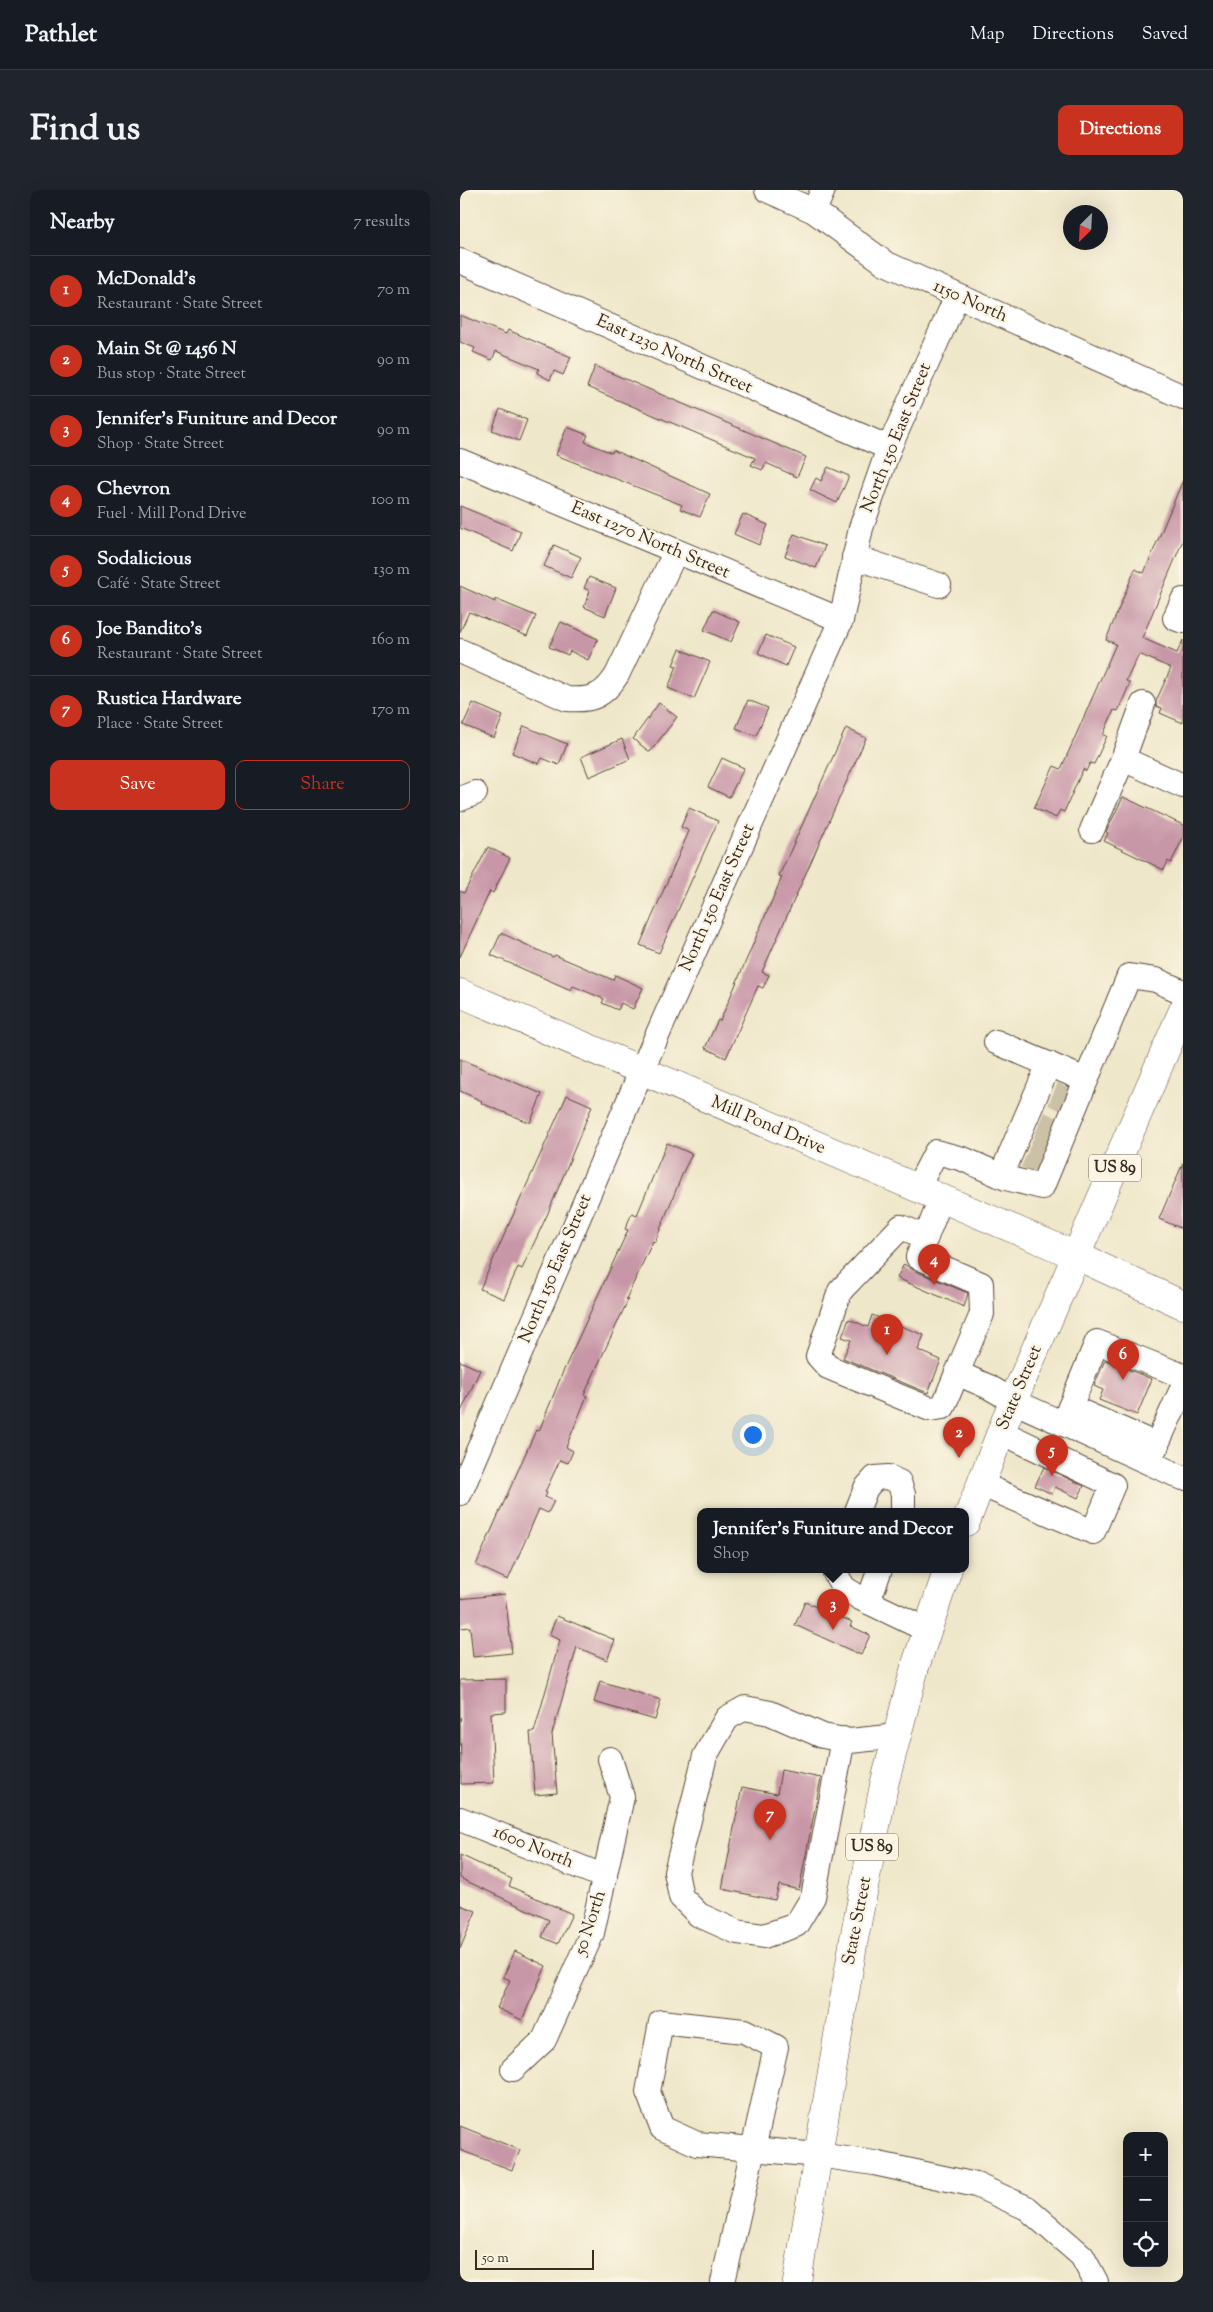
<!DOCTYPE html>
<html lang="en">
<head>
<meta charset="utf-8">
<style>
	body { margin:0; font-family:"Sorts Mill Goudy",serif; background:#20242c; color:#f1f3f6 }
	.controls { position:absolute; right:15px; bottom:15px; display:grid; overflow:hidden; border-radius:10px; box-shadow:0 5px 20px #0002 }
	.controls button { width:45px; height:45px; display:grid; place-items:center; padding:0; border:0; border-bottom:1px solid #363941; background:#171b24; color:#f1f3f6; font:25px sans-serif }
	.compass { position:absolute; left:603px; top:15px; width:45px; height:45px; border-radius:50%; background:#171b24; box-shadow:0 5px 20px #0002; rotate:204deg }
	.scale { position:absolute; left:15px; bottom:12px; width:119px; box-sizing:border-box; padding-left:5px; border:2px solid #3b2a1e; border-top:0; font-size:14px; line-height:18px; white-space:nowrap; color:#3b2a1e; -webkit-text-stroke:4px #fcf5e5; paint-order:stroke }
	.you { position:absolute; left:292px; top:1244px; width:18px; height:18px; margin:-12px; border:4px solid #fff; border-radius:50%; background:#1a73e8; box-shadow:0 0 0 8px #1a73e833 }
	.badge { display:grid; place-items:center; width:32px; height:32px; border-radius:50%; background:#c8321e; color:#fff; font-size:16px; font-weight:700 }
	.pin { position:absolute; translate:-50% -41px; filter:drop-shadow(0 1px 2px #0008) }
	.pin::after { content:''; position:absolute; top:26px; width:18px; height:15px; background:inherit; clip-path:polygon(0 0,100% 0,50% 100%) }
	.popup { position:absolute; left:237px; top:1318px; width:272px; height:65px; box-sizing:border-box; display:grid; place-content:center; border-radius:10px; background:#171b24; filter:drop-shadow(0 1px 4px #0005); font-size:16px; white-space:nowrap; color:#9ea1a6 }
	.popup b { font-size:19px; color:#f1f3f6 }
	.popup::after { content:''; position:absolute; left:50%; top:100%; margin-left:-10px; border:10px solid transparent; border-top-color:#171b24 }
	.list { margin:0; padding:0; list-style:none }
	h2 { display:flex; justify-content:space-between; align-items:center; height:65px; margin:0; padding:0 20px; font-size:21px }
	h2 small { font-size:16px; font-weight:400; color:#9ea1a6 }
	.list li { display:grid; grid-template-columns:32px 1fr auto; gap:15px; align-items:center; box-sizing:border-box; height:70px; padding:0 20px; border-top:1px solid #363941 }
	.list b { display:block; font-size:19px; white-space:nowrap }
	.list p { margin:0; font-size:16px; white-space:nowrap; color:#9ea1a6 }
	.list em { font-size:16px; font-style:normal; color:#9ea1a6 }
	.actions { display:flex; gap:10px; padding:15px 20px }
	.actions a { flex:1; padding:11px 0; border:1px solid #c8321e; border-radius:10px; text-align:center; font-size:18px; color:#c8321e }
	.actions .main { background:#c8321e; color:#fff }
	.icon { flex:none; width:28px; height:28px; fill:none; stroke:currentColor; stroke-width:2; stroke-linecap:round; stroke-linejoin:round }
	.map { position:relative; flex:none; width:723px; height:2092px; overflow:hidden; border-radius:10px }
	header { display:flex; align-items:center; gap:30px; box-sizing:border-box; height:70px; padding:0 25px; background:#171b24; border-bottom:1px solid #363941 }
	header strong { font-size:24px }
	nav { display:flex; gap:28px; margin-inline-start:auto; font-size:18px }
	.intro { display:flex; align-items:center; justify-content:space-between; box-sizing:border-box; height:120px; padding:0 30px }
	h1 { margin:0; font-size:35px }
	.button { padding:12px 22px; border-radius:10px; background:#c8321e; color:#fff; font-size:18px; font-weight:700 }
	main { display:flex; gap:30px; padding:0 30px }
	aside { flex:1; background:#171b24; border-radius:10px; box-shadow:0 5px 20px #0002 }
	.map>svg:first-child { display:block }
	.building { fill:#c897a7 }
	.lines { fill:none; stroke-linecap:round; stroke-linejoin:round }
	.minor-tunnel { stroke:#cbc1a7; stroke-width:24; stroke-dasharray:24 12; stroke-linecap:butt }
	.minor-casing { stroke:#564638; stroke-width:26 }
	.major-casing { stroke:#564638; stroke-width:29 }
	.minor { stroke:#fff; stroke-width:24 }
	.major { stroke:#fff; stroke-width:28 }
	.labels { text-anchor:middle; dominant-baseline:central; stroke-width:4.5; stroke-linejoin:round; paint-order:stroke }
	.shield { fill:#fcf5e5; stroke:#75675a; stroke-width:1 }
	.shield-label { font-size:16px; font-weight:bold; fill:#3b2a1e }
	.street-label { font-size:18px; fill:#3b2a1e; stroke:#fcf5e5 }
</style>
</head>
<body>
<header>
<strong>Pathlet</strong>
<nav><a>Map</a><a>Directions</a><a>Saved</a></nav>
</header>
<div class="intro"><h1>Find us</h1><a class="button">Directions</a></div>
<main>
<aside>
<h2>Nearby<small>7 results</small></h2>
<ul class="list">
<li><span class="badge">1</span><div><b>McDonald's</b><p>Restaurant · State Street</p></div><em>70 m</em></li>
<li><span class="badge">2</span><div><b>Main St @ 1456 N</b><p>Bus stop · State Street</p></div><em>90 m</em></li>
<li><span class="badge">3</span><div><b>Jennifer's Funiture and Decor</b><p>Shop · State Street</p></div><em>90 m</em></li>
<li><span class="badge">4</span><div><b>Chevron</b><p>Fuel · Mill Pond Drive</p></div><em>100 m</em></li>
<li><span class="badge">5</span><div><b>Sodalicious</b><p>Café · State Street</p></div><em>130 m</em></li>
<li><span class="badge">6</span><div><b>Joe Bandito's</b><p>Restaurant · State Street</p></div><em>160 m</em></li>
<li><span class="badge">7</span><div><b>Rustica Hardware</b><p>Place · State Street</p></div><em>170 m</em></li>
</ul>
<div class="actions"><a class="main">Save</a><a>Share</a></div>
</aside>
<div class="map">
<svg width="723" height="2092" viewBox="0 0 723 2092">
	<rect width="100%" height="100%" fill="#fcf5e5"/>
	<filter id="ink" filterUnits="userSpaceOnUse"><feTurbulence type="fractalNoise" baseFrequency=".02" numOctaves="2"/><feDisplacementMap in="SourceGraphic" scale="10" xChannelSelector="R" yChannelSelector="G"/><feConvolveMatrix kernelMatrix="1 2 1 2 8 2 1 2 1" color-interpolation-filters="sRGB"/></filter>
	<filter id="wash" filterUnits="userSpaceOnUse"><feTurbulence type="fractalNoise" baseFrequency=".0096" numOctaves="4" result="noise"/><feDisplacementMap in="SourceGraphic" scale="20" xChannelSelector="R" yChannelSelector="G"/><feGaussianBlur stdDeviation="1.12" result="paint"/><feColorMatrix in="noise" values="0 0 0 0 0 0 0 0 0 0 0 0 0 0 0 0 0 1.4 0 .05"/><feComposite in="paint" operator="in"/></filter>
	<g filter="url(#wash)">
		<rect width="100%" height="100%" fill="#efe7c9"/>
		<g id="blocks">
			<g class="building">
				<path d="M 0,125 L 46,144 L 48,140 L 111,167 L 103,185 L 94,181 L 90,190 L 77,183 L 79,179 L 36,161 L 32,170 L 13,162 L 15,158 L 0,152 Z"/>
				<path d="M 135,176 L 346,267 L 337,287 L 306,273 L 302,280 L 291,275 L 295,268 L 127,197 Z"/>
				<path d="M 40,219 L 67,230 L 59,251 L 32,240 Z"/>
				<path d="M 107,237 L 128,245 L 125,252 L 152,263 L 153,260 L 250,304 L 240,327 L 220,319 L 222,315 L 96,265 Z"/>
				<path d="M 368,277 L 389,286 L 377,313 L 350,300 L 356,288 L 361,291 Z"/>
				<path d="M 723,290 L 723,350 L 682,448 L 717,463 L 723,450 L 723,533 L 700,523 L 702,518 L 696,516 L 696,511 L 711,478 L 679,464 L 666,491 L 670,493 L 658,521 L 654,520 L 643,545 L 647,546 L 634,574 L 630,573 L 626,581 L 623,579 L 604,622 L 600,620 L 596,628 L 574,618 L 594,576 L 601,579 L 656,454 L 646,450 L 675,379 L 684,383 Z"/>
				<path d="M 0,316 L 61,341 L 53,361 L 0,338 Z"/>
				<path d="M 283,324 L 308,335 L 299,355 L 274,344 Z"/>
				<path d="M 334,344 L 365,356 L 356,378 L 325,366 Z"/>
				<path d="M 94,355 L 121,367 L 111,388 L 84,376 Z"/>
				<path d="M 129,387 L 156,398 L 145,426 L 124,417 L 130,401 L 124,398 Z"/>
				<path d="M 0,396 L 35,412 L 35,409 L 76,426 L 67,446 L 9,422 L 0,442 Z"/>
				<path d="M 253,420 L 280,432 L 271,452 L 244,440 Z"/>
				<path d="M 101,432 L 138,449 L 128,470 L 110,461 L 108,465 L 89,457 Z"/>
				<path d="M 306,445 L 334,457 L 326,476 L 298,463 Z"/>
				<path d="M 220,459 L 250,472 L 234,509 L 208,498 L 217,476 L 213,475 Z"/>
				<path d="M 288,510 L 308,518 L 296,546 L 276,538 Z"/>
				<path d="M 13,513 L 43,526 L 34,548 L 3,535 Z"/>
				<path d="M 199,513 L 217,527 L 190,562 L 173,549 Z"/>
				<path d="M 64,536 L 107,554 L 99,575 L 82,568 L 79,574 L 52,563 Z"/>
				<path d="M 386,538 L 406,548 L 302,782 L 309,785 L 303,798 L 298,796 L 266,868 L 245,858 L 258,830 L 260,831 L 322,687 L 319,686 Z"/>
				<path d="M 162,549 L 170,569 L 129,587 L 121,567 Z"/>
				<path d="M 262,568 L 284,578 L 269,607 L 248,597 Z"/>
				<path d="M 663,607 L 723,635 L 723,648 L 711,673 L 708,671 L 704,680 L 644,651 L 648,643 L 646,642 Z"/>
				<path d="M 229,618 L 258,631 L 199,763 L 180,755 L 229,641 L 221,637 Z"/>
				<path d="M 28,657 L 50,668 L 33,703 L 30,701 L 0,767 L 0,701 L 4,703 Z"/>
				<path d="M 41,743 L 93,767 L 95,765 L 153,790 L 155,785 L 183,798 L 173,819 L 161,813 L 158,820 L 142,813 L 144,809 L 113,796 L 111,800 L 31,765 Z"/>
				<path d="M 0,869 L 82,904 L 70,933 L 21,913 L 22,911 L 0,901 Z"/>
				<path d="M 107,905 L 132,916 L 88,1023 L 62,1079 L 58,1077 L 44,1109 L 20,1099 Z"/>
				<path d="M 207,953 L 232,964 L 224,980 L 195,1052 L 193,1051 L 166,1109 L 168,1110 L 124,1205 L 127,1206 L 106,1257 L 113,1261 L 108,1273 L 100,1270 L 85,1302 L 87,1303 L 85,1307 L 94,1311 L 88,1323 L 79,1319 L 48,1390 L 16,1375 L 76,1240 L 79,1241 L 102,1184 L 168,1040 L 165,1039 L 172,1023 L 177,1025 Z"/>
				<path d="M 723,973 L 723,1039 L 699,1029 Z"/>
				<path d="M 444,1074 L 453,1080 L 508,1103 L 504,1117 L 437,1088 Z"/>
				<path d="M 412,1125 L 464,1145 L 458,1160 L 481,1170 L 468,1203 L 383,1168 L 391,1150 L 382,1147 L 389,1129 L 408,1137 Z"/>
				<path d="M 645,1170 L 692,1189 L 677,1225 L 639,1210 L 643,1200 L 634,1196 Z"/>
				<path d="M 0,1171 L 20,1180 L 0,1224 Z"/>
				<path d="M 584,1277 L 624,1296 L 618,1308 L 595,1297 L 592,1304 L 575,1296 Z"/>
				<path d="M 45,1404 L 52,1463 L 13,1467 L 10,1437 L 0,1438 L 0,1409 Z"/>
				<path d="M 345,1412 L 392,1432 L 390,1436 L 410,1445 L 401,1465 L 335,1435 Z"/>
				<path d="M 97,1426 L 155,1450 L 147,1470 L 117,1457 L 92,1544 L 97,1603 L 75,1605 L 70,1542 L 74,1542 L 100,1450 L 89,1445 Z"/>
				<path d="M 46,1489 L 46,1522 L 31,1523 L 34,1593 L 1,1594 L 0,1490 Z"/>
				<path d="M 140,1491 L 201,1510 L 195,1530 L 134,1512 Z"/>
				<path d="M 321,1580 L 361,1588 L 339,1700 L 319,1695 L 315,1710 L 262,1699 L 282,1597 L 317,1604 Z"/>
				<path d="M 0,1665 L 52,1689 L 49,1696 L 112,1724 L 98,1754 L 82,1747 L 89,1730 L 0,1688 Z"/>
				<path d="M 0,1715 L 16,1721 L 0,1759 Z"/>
				<path d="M 55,1761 L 86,1776 L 62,1830 L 37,1818 L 50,1790 L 43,1787 Z"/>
				<path d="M 0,1936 L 60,1960 L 52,1980 L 0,1960 Z"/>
			</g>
		</g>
	</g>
	<g filter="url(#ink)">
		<use href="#blocks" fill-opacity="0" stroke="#564638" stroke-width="1"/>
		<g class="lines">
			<g class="minor-tunnel">
				<path d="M 593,904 L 607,910"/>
				<path d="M 580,933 L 595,940"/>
				<path d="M 573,949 L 587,955"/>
				<path d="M 566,966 L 581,973"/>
			</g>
			<g class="minor-casing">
				<g id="minor">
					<path d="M 307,0 L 354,21 L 425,73 L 723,207"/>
					<path d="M 354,21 L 363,0"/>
					<path d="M 0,71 L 429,258"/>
					<path d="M 0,271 L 381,430"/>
					<path d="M 394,367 L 479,395"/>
					<path d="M 723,410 L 715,428 L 723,431"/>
					<path d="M 0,461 L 107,509 C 132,511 144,506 157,485 L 215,363"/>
					<path d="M 663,569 L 683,514"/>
					<path d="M 0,609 L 15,603"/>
					<path d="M 632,640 L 663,569 L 723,596"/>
					<path d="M 536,852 L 626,890"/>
					<path d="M 541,986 L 589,874"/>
					<path d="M 457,999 L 476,962 L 503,969 L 546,988 L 582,997 L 669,786 L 696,790 L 723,802"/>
					<path d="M 481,1009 L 458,1067 L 521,1094 L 522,1124 L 497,1183 L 529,1197 L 553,1211 L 723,1288"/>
					<path d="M 466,1047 L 441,1037 L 380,1101 L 358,1166 L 368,1177 L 470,1219 L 483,1217 L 497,1183"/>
					<path d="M 610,1217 L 697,1255"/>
					<path d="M 603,1234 L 637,1152 L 723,1186"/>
					<path d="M 690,1269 L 723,1197"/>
					<path d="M 520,1294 L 633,1342 L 653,1295 L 541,1242"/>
					<path d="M 0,1303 L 181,882 L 381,430 L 401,338 L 429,258 L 497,106"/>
					<path d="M 397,1321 L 406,1298 L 415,1288 L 428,1287 L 439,1292 L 443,1304 L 443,1321"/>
					<path d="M 376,1379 L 375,1383 L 384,1398 L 400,1408 L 467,1440"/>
					<path d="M 408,1412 L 420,1379"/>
					<path d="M 383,1549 L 353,1707 L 336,1735 L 304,1746 L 277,1742 L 239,1725 L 221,1707 L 216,1682 L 245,1566 L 267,1528 L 285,1518 L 310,1523 L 363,1546 L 390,1551 L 437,1546"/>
					<path d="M 0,1629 L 145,1687"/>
					<path d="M 53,1879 L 84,1850 L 132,1743 L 162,1607 L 150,1569"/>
					<path d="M 263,2092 L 316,1857 L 284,1841 L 201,1832 L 188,1902 L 202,1938 L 237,1954 L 358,1965 L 414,1973 L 516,1995 L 567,2018 L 622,2066 L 636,2092"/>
				</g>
			</g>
			<g class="major-casing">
				<g id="major">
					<path d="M 0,803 L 617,1066 L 723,1115"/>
					<path d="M 506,1332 L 553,1211 L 723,820"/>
					<path d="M 337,2092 L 394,1749 L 424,1595 L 455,1477 L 488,1379"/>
				</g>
			</g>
			<use href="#minor" class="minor"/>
			<use href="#major" class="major"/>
		</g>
	</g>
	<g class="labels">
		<g class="shield">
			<rect x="629" y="964.5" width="52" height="27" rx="4"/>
			<rect x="386" y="1643.5" width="52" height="27" rx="4"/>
		</g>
		<g class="shield-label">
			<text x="655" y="978">US 89</text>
			<text x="412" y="1657">US 89</text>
		</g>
		<g class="street-label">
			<text transform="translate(510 112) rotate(24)">1150 North</text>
			<text transform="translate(214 165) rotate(24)">East 1230 North Street</text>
			<text transform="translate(437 248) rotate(-68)">North 150 East Street</text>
			<text transform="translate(190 351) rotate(23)">East 1270 North Street</text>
			<text transform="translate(258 708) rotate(-66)">North 150 East Street</text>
			<text transform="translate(308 936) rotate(23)">Mill Pond Drive</text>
			<text transform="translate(96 1079) rotate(-67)">North 150 East Street</text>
			<text transform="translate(560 1198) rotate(-67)">State Street</text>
			<text transform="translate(73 1658) rotate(22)">1600 North</text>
			<text transform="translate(398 1731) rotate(-79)">State Street</text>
			<text transform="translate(131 1733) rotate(-72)">50 North</text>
		</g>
	</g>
</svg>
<div class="controls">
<button>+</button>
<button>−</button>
<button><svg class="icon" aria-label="locate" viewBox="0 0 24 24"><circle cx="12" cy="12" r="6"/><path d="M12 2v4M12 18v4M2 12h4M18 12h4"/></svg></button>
</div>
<svg class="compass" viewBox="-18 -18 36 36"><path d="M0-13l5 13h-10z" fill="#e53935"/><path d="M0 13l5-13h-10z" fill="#9ea1a6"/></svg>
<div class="scale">50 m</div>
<div class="you"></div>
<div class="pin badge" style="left:427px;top:1165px">1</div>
<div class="pin badge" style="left:499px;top:1268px">2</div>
<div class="pin badge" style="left:373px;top:1440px">3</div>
<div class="popup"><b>Jennifer's Funiture and Decor</b>Shop</div>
<div class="pin badge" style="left:474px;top:1095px">4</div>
<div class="pin badge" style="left:592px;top:1286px">5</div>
<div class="pin badge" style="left:663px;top:1190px">6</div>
<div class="pin badge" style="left:310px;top:1650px">7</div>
</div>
</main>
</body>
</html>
